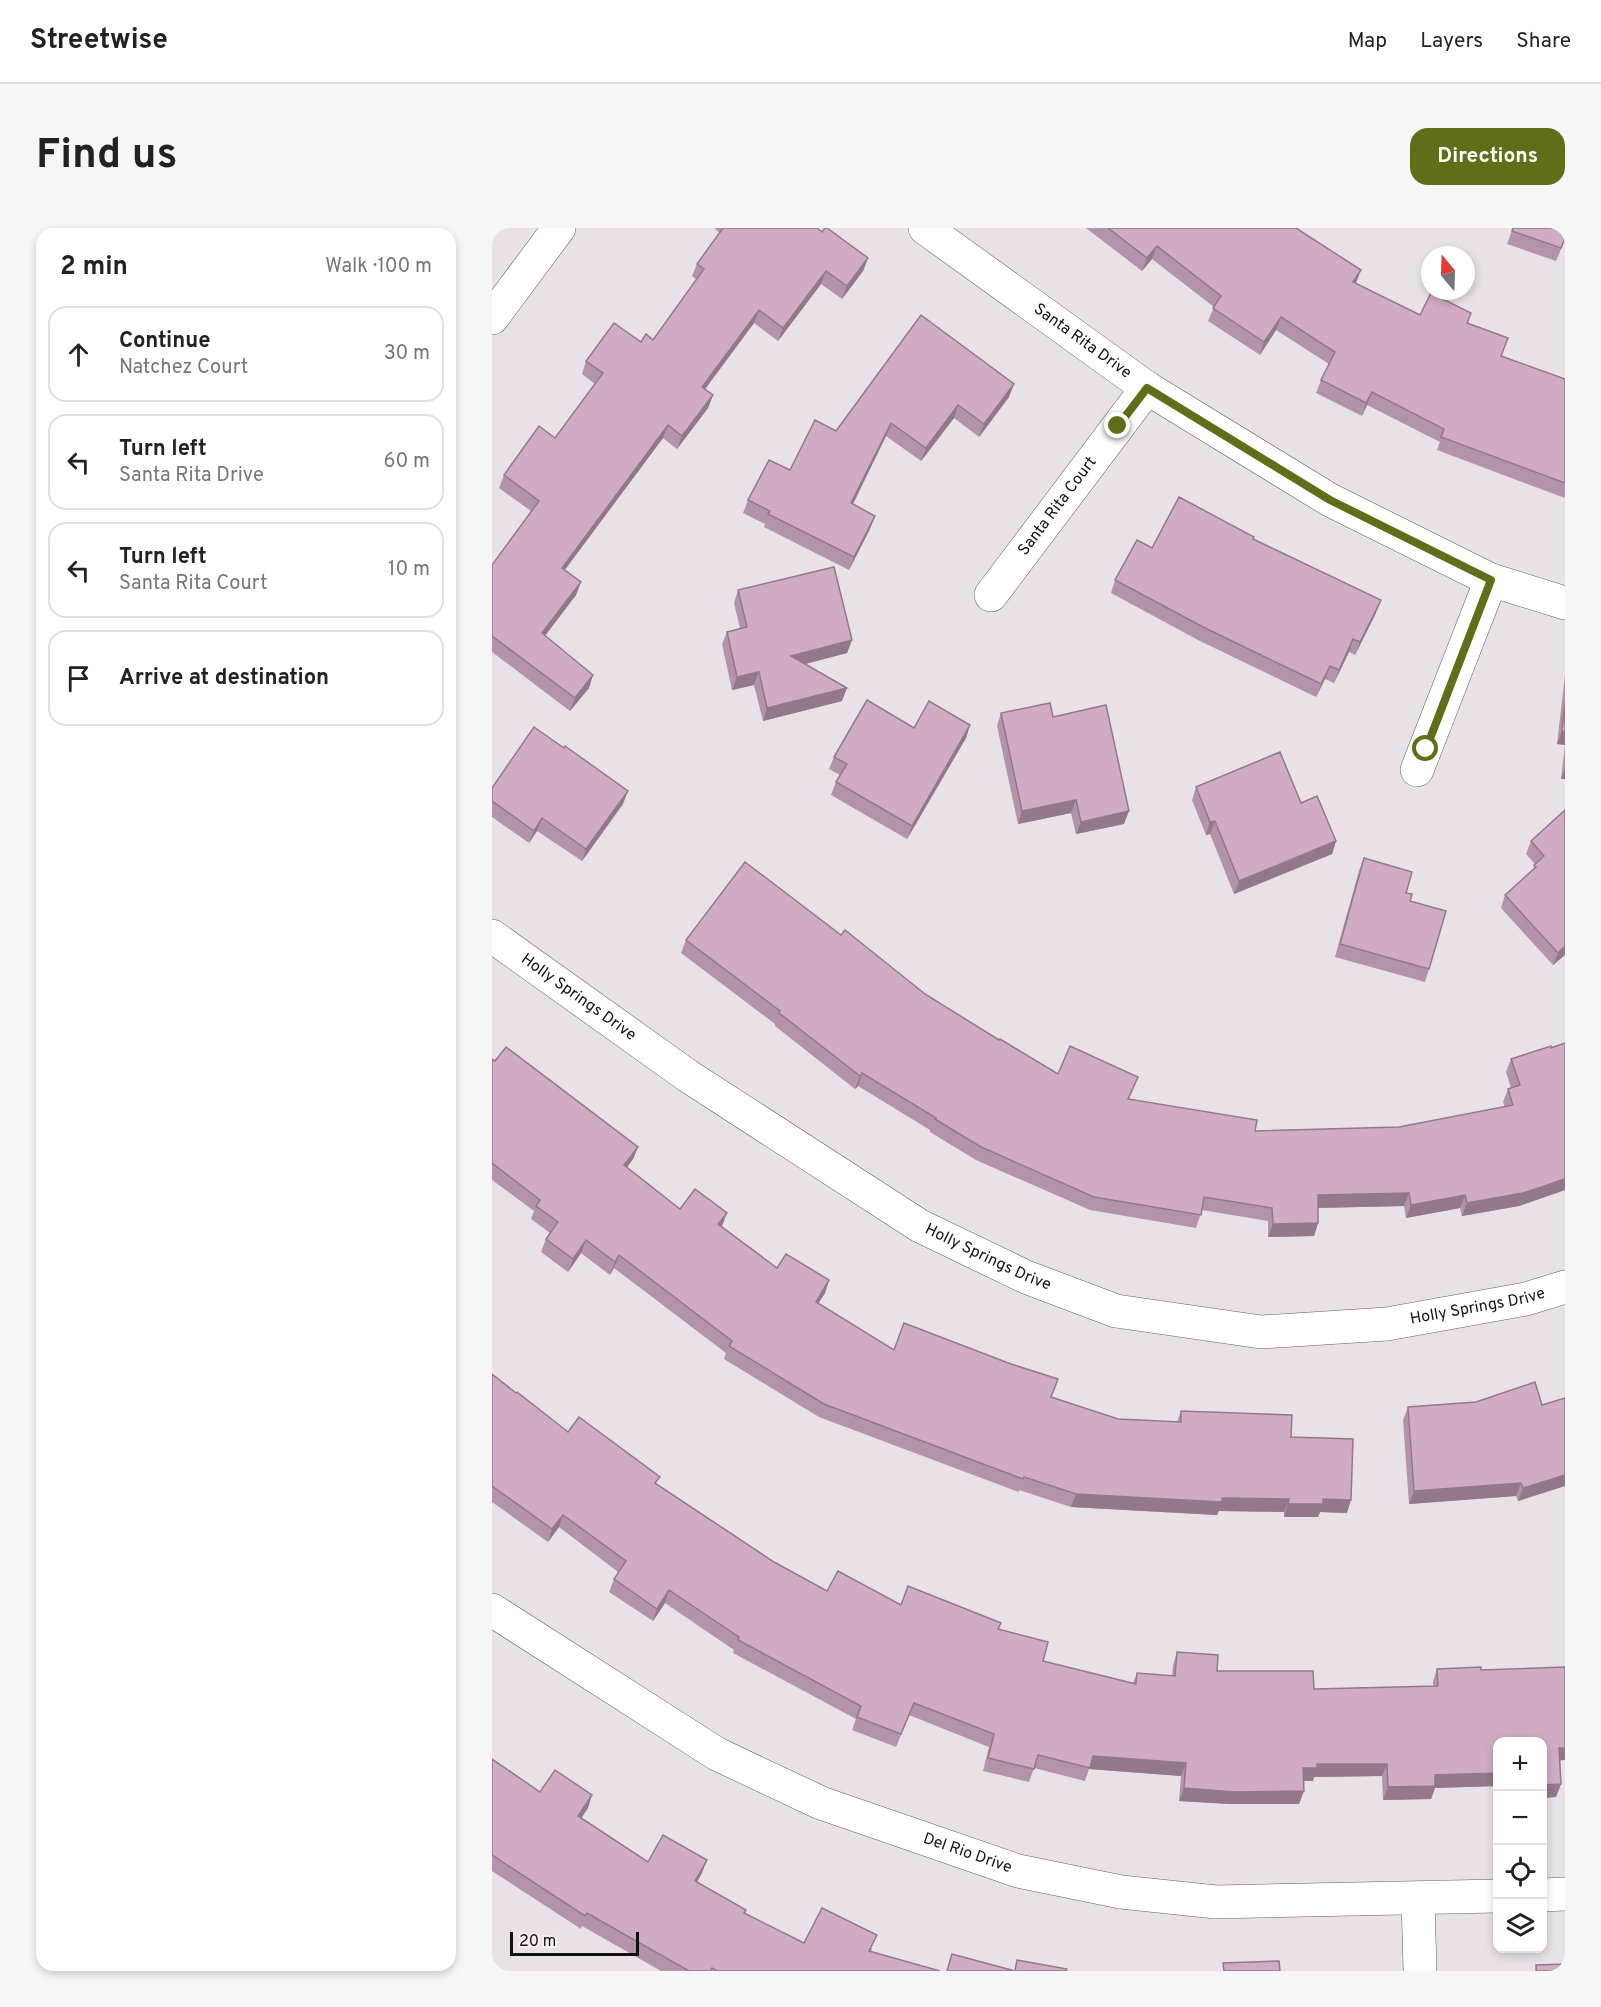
<!DOCTYPE html>
<html lang="en">
<head>
<meta charset="utf-8">
<style>
	body { margin:0; font-family:Overpass,sans-serif; background:#f6f6f6; color:#222 }
	.controls { position:absolute; right:18px; bottom:18px; display:grid; overflow:hidden; border-radius:12px; box-shadow:0 3px 9px #0003 }
	.controls button { width:54px; height:54px; display:grid; place-items:center; padding:0; border:0; border-bottom:2px solid #e0e0e0; background:#fff; color:#222; font:30px sans-serif }
	.compass { position:absolute; left:929px; top:18px; width:54px; height:54px; border-radius:50%; background:#fff; box-shadow:0 3px 9px #0003; rotate:341deg }
	.scale { position:absolute; left:18px; bottom:15px; width:129px; box-sizing:border-box; padding-left:6px; border:3px solid #131112; border-top:0; font-size:16px; line-height:21px; white-space:nowrap; color:#131112; -webkit-text-stroke:4px #f6eff3; paint-order:stroke }
	.stop { position:absolute; width:18px; height:18px; margin:-14px; border:4px solid #606e19; border-radius:50%; background:#fff }
	.stop.end { background:#606e19; border-color:#fff; box-shadow:0 2px 6px #0008 }
	.list { margin:0; padding:0; list-style:none }
	h2 { display:flex; justify-content:space-between; align-items:center; height:78px; margin:0; padding:0 24px; font-size:26px }
	h2 small { font-size:20px; font-weight:400; color:#767676 }
	.list li { display:grid; grid-template-columns:39px 1fr auto; gap:18px; align-items:center; box-sizing:border-box; height:96px; margin:0 12px 12px; padding:0 12px; border:2px solid #e0e0e0; border-radius:18px }
	.list b { display:block; font-size:22px; white-space:nowrap }
	.list p { margin:0; font-size:20px; white-space:nowrap; color:#767676 }
	.list em { font-size:20px; font-style:normal; color:#767676 }
	.icon { flex:none; width:33px; height:33px; fill:none; stroke:currentColor; stroke-width:2; stroke-linecap:round; stroke-linejoin:round }
	.map { position:relative; flex:none; width:1073px; height:1743px; overflow:hidden; border-radius:18px }
	header { display:flex; align-items:center; gap:36px; box-sizing:border-box; height:84px; padding:0 30px; background:#fff; border-bottom:2px solid #e0e0e0 }
	header strong { font-size:28px }
	nav { display:flex; gap:33px; margin-inline-start:auto; font-size:21px }
	.intro { display:flex; align-items:center; justify-content:space-between; box-sizing:border-box; height:144px; padding:0 36px }
	h1 { margin:0; font-size:42px }
	.button { padding:15px 27px; border-radius:18px; background:#606e19; color:#fff; font-size:21px; font-weight:700 }
	main { display:flex; gap:36px; padding:0 36px }
	aside { flex:1; background:#fff; border-radius:18px; box-shadow:0 3px 9px #0003 }
	.map>svg:first-child { display:block }
	.lines { fill:none; stroke-linecap:round; stroke-linejoin:round }
	.street-casing { stroke:#635e62; stroke-width:34 }
	.secondary-casing { stroke:#635e62; stroke-width:34 }
	.street { stroke:#fff; stroke-width:33 }
	.secondary { stroke:#fff; stroke-width:33 }
	.wall { fill:#b393a9 }
	.shaded-wall { fill:#927889 }
	.building { fill:#d0abc4; stroke:#927889; stroke-width:1.5 }
	.route { stroke:#606e19; stroke-width:8 }
	.labels { text-anchor:middle; dominant-baseline:central; stroke-width:6; stroke-linejoin:round; paint-order:stroke }
	.street-label { font-size:16px; fill:#131112; stroke:#f6eff3 }
</style>
</head>
<body>
<header>
<strong>Streetwise</strong>
<nav><a>Map</a><a>Layers</a><a>Share</a></nav>
</header>
<div class="intro"><h1>Find us</h1><a class="button">Directions</a></div>
<main>
<aside>
<h2>2 min<small>Walk · 100 m</small></h2>
<ul class="list">
<li><svg class="icon" aria-label="ahead" viewBox="0 0 24 24"><path d="M12 20V5M6 11l6-6 6 6"/></svg><div><b>Continue</b><p>Natchez Court</p></div><em>30 m</em></li>
<li><svg class="icon" aria-label="left" viewBox="0 0 24 24"><path d="M17 20v-9H6M10 6l-5 5 5 5"/></svg><div><b>Turn left</b><p>Santa Rita Drive</p></div><em>60 m</em></li>
<li><svg class="icon" aria-label="left" viewBox="0 0 24 24"><path d="M17 20v-9H6M10 6l-5 5 5 5"/></svg><div><b>Turn left</b><p>Santa Rita Court</p></div><em>10 m</em></li>
<li><svg class="icon" aria-label="arrive" viewBox="0 0 24 24"><path d="M6 21V4h12l-3 4 3 4H6"/></svg><div><b>Arrive at destination</b></div></li>
</ul>
</aside>
<div class="map">
<svg width="1073" height="1743" viewBox="0 0 1073 1743">
	<rect width="100%" height="100%" fill="#e8e2e6"/>
	<g class="lines">
		<g class="street-casing">
			<g id="street">
				<path id="s1" d="M 433,0 L 655,160 L 838,272 L 999,352 L 1073,375"/>
				<path id="s2" d="M 499,367 L 655,160"/>
				<path d="M 925,542 L 999,352"/>
				<path id="s3" d="M 0,708 L 196,848 L 428,998 L 534,1049 L 624,1083 L 769,1104 L 895,1096 L 1034,1071 L 1073,1059"/>
				<path id="s4" d="M 0,1382 L 225,1526 L 329,1575 L 526,1643 L 629,1664 L 724,1674 L 1005,1668"/>
				<path d="M 1050,1667 L 1073,1666"/>
				<path d="M 926,1671 L 928,1743"/>
			</g>
		</g>
		<g class="secondary-casing">
			<path id="secondary" d="M 0,90 L 67,0"/>
		</g>
		<use href="#street" class="street"/>
		<use href="#secondary" class="secondary"/>
	</g>
	<g class="wall">
		<path d="M 222,0 L 325,0 L 376,30 L 371,43 L 350,71 L 329,56 L 286,113 L 262,95 L 213,161 L 221,167 L 216,180 L 185,221 L 171,210 L 73,342 L 89,354 L 84,367 L 53,408 L 97,460 L 78,483 L 0,424 L 0,337 L 39,283 L 7,260 L 12,247 L 63,210 L 103,156 L 90,146 L 94,133 L 149,114 L 161,112 L 205,52 L 200,48 L 205,36 L 228,5 Z"/>
		<path d="M 594,0 L 804,0 L 864,56 L 928,87 L 979,85 L 976,95 L 1009,128 L 1073,151 L 1073,270 L 945,222 L 948,214 L 875,177 L 870,188 L 824,165 L 829,152 L 837,136 L 784,102 L 768,127 L 716,93 L 722,79 L 660,31 L 650,43 Z"/>
		<path d="M 1021,0 L 1073,0 L 1073,12 L 1064,33 L 1015,16 Z"/>
		<path d="M 429,87 L 517,169 L 487,209 L 462,190 L 429,233 L 394,208 L 361,276 L 378,301 L 357,342 L 272,299 L 273,296 L 251,285 L 256,272 L 298,242 L 344,203 Z"/>
		<path d="M 762,311 L 884,385 L 863,427 L 857,424 L 842,455 L 833,451 L 824,469 L 706,412 L 619,365 L 623,352 L 660,320 Z"/>
		<path d="M 246,362 L 360,412 L 355,425 L 313,436 L 350,473 L 271,493 L 262,457 L 240,462 L 230,416 L 235,404 L 248,400 L 242,375 Z"/>
		<path d="M 1073,447 L 1073,551 L 1069,551 L 1073,517 L 1065,516 Z"/>
		<path d="M 509,485 L 561,489 L 632,596 L 584,606 L 579,585 L 526,596 L 505,498 Z"/>
		<path d="M 478,497 L 474,510 L 415,611 L 339,567 L 344,554 L 348,547 L 337,541 L 342,529 L 422,500 Z"/>
		<path d="M 704,559 L 809,575 L 844,613 L 840,626 L 742,666 L 718,606 L 714,607 L 700,572 Z"/>
		<path d="M 0,560 L 131,576 L 90,633 L 45,603 L 37,615 L 0,589 Z"/>
		<path d="M 1073,582 L 1073,727 L 1061,737 L 1009,680 L 1013,667 L 1040,643 L 1043,636 L 1034,626 L 1039,613 Z"/>
		<path d="M 872,630 L 914,665 L 918,673 L 937,741 L 933,754 L 843,729 L 867,643 Z"/>
		<path d="M 349,707 L 433,766 L 507,812 L 566,846 L 646,849 L 637,871 L 763,903 L 907,899 L 1013,879 L 1011,874 L 1016,861 L 1019,860 L 1014,844 L 1019,831 L 1073,815 L 1073,962 L 1027,978 L 970,988 L 968,980 L 914,990 L 912,978 L 826,980 L 826,995 L 822,1008 L 776,1009 L 776,993 L 710,982 L 704,1000 L 598,982 L 484,932 L 438,904 L 438,902 L 366,858 L 363,861 L 283,798 L 283,796 L 189,725 L 194,712 Z"/>
		<path d="M 0,831 L 146,919 L 141,931 L 135,939 L 188,981 L 230,999 L 285,1040 L 337,1052 L 333,1065 L 326,1075 L 402,1122 L 559,1169 L 626,1191 L 685,1194 L 689,1183 L 799,1209 L 855,1285 L 828,1284 L 826,1289 L 792,1289 L 792,1284 L 727,1283 L 725,1287 L 579,1279 L 527,1262 L 527,1264 L 327,1189 L 232,1131 L 234,1125 L 122,1040 L 118,1047 L 89,1025 L 76,1044 L 49,1024 L 54,1011 L 58,1005 L 39,991 L 42,983 L 0,952 Z"/>
		<path d="M 0,1146 L 24,1165 L 76,1204 L 165,1257 L 282,1334 L 335,1363 L 409,1377 L 507,1401 L 551,1433 L 641,1455 L 645,1445 L 680,1448 L 681,1437 L 685,1424 L 725,1443 L 822,1461 L 941,1458 L 941,1453 L 945,1441 L 989,1442 L 1068,1533 L 1069,1556 L 1064,1569 L 1050,1570 L 1050,1514 L 1005,1514 L 1005,1558 L 943,1560 L 939,1571 L 891,1572 L 890,1548 L 822,1549 L 821,1553 L 812,1553 L 807,1576 L 738,1576 L 687,1573 L 689,1548 L 597,1541 L 593,1553 L 542,1540 L 537,1554 L 491,1543 L 497,1519 L 417,1487 L 404,1519 L 360,1502 L 364,1491 L 241,1425 L 242,1422 L 173,1375 L 161,1393 L 117,1364 L 122,1351 L 126,1344 L 67,1299 L 56,1314 L 0,1274 Z"/>
		<path d="M 1073,1170 L 1073,1258 L 1026,1273 L 1024,1268 L 917,1276 L 911,1192 L 916,1179 L 1050,1177 Z"/>
		<path d="M 0,1531 L 48,1564 L 96,1580 L 89,1590 L 156,1634 L 210,1645 L 205,1654 L 254,1682 L 252,1685 L 312,1715 L 380,1720 L 379,1724 L 448,1743 L 169,1743 L 90,1698 L 89,1701 L 0,1643 Z"/>
	</g>
	<g class="shaded-wall">
		<path d="M 665,18 L 660,31 L 650,43 L 655,30 Z"/>
		<path d="M 376,30 L 371,43 L 350,71 L 355,58 Z"/>
		<path d="M 869,42 L 864,55 L 856,67 L 861,54 Z"/>
		<path d="M 334,43 L 329,56 L 286,113 L 291,100 Z"/>
		<path d="M 267,82 L 262,95 L 205,172 L 210,159 Z"/>
		<path d="M 789,89 L 784,102 L 768,127 L 772,114 Z"/>
		<path d="M 522,156 L 517,169 L 487,209 L 492,196 Z"/>
		<path d="M 880,164 L 875,177 L 870,188 L 874,175 Z"/>
		<path d="M 221,167 L 216,180 L 185,221 L 190,208 Z"/>
		<path d="M 466,177 L 462,190 L 429,233 L 434,220 Z"/>
		<path d="M 399,195 L 394,208 L 355,288 L 359,275 Z"/>
		<path d="M 176,197 L 171,210 L 65,352 L 70,340 Z"/>
		<path d="M 383,288 L 378,301 L 357,342 L 362,329 Z"/>
		<path d="M 89,354 L 84,367 L 45,418 L 50,405 Z"/>
		<path d="M 889,372 L 884,385 L 863,427 L 868,414 Z"/>
		<path d="M 861,411 L 857,424 L 842,455 L 847,442 Z"/>
		<path d="M 360,412 L 355,425 L 294,441 L 299,428 Z"/>
		<path d="M 838,438 L 833,451 L 824,469 L 829,456 Z"/>
		<path d="M 267,444 L 262,457 L 240,462 L 245,449 Z"/>
		<path d="M 101,447 L 97,460 L 78,483 L 83,470 Z"/>
		<path d="M 355,460 L 350,473 L 271,493 L 275,480 Z"/>
		<path d="M 478,497 L 474,510 L 415,611 L 420,598 Z"/>
		<path d="M 1070,503 L 1073,504 L 1073,517 L 1065,516 Z"/>
		<path d="M 1073,541 L 1073,551 L 1069,551 Z"/>
		<path d="M 136,563 L 131,576 L 90,633 L 94,621 Z"/>
		<path d="M 584,572 L 579,585 L 526,596 L 530,583 Z"/>
		<path d="M 637,583 L 632,596 L 584,606 L 589,594 Z"/>
		<path d="M 50,590 L 45,603 L 37,615 L 42,603 Z"/>
		<path d="M 723,593 L 718,606 L 714,607 L 718,594 Z"/>
		<path d="M 844,613 L 840,626 L 742,666 L 747,653 Z"/>
		<path d="M 1073,718 L 1073,727 L 1061,737 L 1066,725 Z"/>
		<path d="M 370,845 L 366,858 L 363,861 L 368,848 Z"/>
		<path d="M 146,919 L 141,931 L 127,950 L 132,937 Z"/>
		<path d="M 1073,951 L 1073,962 L 1027,978 L 970,988 L 975,975 Z"/>
		<path d="M 917,965 L 912,978 L 821,980 L 826,967 Z"/>
		<path d="M 973,967 L 968,980 L 914,990 L 919,977 Z"/>
		<path d="M 235,985 L 230,998 L 222,1009 L 226,996 Z"/>
		<path d="M 826,995 L 822,1008 L 776,1009 L 781,996 Z"/>
		<path d="M 94,1012 L 89,1025 L 76,1044 L 81,1031 Z"/>
		<path d="M 127,1027 L 122,1040 L 118,1047 L 123,1034 Z"/>
		<path d="M 337,1052 L 333,1065 L 319,1087 L 324,1074 Z"/>
		<path d="M 1073,1247 L 1073,1258 L 1026,1273 L 1031,1260 Z"/>
		<path d="M 1029,1255 L 1024,1268 L 917,1276 L 922,1263 Z"/>
		<path d="M 584,1266 L 797,1271 L 792,1284 L 727,1283 L 725,1287 L 579,1279 Z"/>
		<path d="M 831,1271 L 859,1272 L 855,1285 L 828,1284 L 826,1289 L 792,1289 L 796,1276 Z"/>
		<path d="M 71,1287 L 67,1299 L 56,1314 L 60,1301 Z"/>
		<path d="M 177,1362 L 173,1375 L 161,1393 L 165,1381 Z"/>
		<path d="M 1067,1520 L 1073,1520 L 1073,1532 L 1062,1533 Z"/>
		<path d="M 601,1528 L 694,1535 L 689,1548 L 597,1541 Z"/>
		<path d="M 825,1536 L 895,1536 L 890,1548 L 822,1549 L 821,1553 L 807,1553 L 811,1540 Z"/>
		<path d="M 1005,1545 L 1005,1558 L 943,1560 L 939,1571 L 891,1572 L 896,1559 L 943,1547 Z"/>
		<path d="M 1069,1556 L 1064,1569 L 1050,1570 L 1050,1557 Z"/>
		<path d="M 692,1560 L 812,1563 L 807,1576 L 738,1576 L 687,1573 Z"/>
		<path d="M 100,1567 L 96,1580 L 82,1601 L 86,1588 Z"/>
		<path d="M 215,1632 L 210,1645 L 198,1666 L 203,1653 Z"/>
	</g>
	<g class="building">
		<path d="M 231,0 L 325,0 L 330,4 L 333,0 L 335,0 L 376,30 L 355,58 L 334,43 L 291,100 L 267,82 L 210,159 L 221,167 L 190,208 L 176,197 L 70,340 L 89,354 L 50,405 L 101,447 L 83,470 L 0,408 L 0,337 L 47,273 L 12,247 L 47,198 L 63,210 L 111,145 L 94,133 L 122,95 L 149,114 L 154,106 L 161,112 L 212,41 L 205,36 Z"/>
		<path d="M 616,0 L 804,0 L 869,42 L 861,54 L 928,87 L 939,65 L 979,85 L 975,95 L 1016,110 L 1009,128 L 1073,151 L 1073,255 L 949,209 L 952,201 L 880,164 L 874,175 L 829,152 L 843,124 L 789,89 L 772,114 L 721,80 L 729,68 L 665,18 L 655,30 Z"/>
		<path d="M 1021,0 L 1073,0 L 1073,10 L 1069,20 L 1020,3 Z"/>
		<path d="M 429,87 L 522,156 L 492,196 L 466,177 L 434,220 L 399,195 L 359,275 L 383,288 L 362,329 L 276,286 L 278,283 L 256,272 L 277,232 L 298,242 L 323,192 L 344,203 Z"/>
		<path d="M 687,269 L 762,309 L 761,311 L 889,372 L 868,414 L 861,411 L 847,442 L 838,438 L 829,456 L 711,399 L 623,352 L 645,312 L 660,320 Z"/>
		<path d="M 342,339 L 360,412 L 299,428 L 355,460 L 275,480 L 267,444 L 245,449 L 235,404 L 255,399 L 246,362 Z"/>
		<path d="M 375,472 L 422,500 L 437,473 L 478,497 L 420,598 L 344,554 L 355,536 L 342,529 Z"/>
		<path d="M 558,475 L 561,489 L 614,477 L 637,583 L 589,594 L 584,572 L 530,583 L 509,485 Z"/>
		<path d="M 1073,475 L 1073,504 L 1070,503 Z"/>
		<path d="M 42,499 L 72,520 L 73,518 L 136,563 L 94,621 L 50,590 L 42,603 L 0,573 L 0,560 Z"/>
		<path d="M 788,524 L 809,575 L 825,568 L 844,613 L 747,653 L 723,593 L 718,594 L 704,559 Z"/>
		<path d="M 1073,582 L 1073,718 L 1066,725 L 1013,667 L 1044,639 L 1042,637 L 1052,628 L 1039,613 Z"/>
		<path d="M 872,630 L 920,644 L 914,665 L 920,666 L 918,673 L 954,683 L 937,741 L 848,716 Z"/>
		<path d="M 253,634 L 349,707 L 353,702 L 433,766 L 507,812 L 508,811 L 566,846 L 578,818 L 646,849 L 636,871 L 765,892 L 763,903 L 907,899 L 1021,877 L 1016,861 L 1028,857 L 1019,831 L 1059,818 L 1059,820 L 1073,815 L 1073,951 L 1031,965 L 975,975 L 973,967 L 919,977 L 917,965 L 826,967 L 826,995 L 781,996 L 780,980 L 712,969 L 709,987 L 602,969 L 489,919 L 443,891 L 444,890 L 370,845 L 368,848 L 287,785 L 288,783 L 194,712 Z"/>
		<path d="M 14,819 L 146,919 L 132,937 L 188,981 L 203,961 L 235,985 L 226,996 L 285,1040 L 294,1026 L 337,1052 L 324,1074 L 402,1122 L 412,1095 L 519,1136 L 566,1151 L 559,1169 L 626,1191 L 689,1194 L 689,1183 L 800,1187 L 799,1209 L 861,1211 L 859,1272 L 831,1271 L 831,1276 L 796,1276 L 797,1271 L 730,1270 L 730,1274 L 584,1266 L 532,1249 L 531,1251 L 332,1176 L 237,1118 L 240,1113 L 127,1027 L 123,1034 L 94,1012 L 81,1031 L 54,1011 L 66,994 L 44,978 L 48,972 L 0,935 L 0,831 L 3,833 Z"/>
		<path d="M 0,1146 L 24,1165 L 25,1164 L 76,1204 L 87,1189 L 168,1249 L 163,1255 L 282,1334 L 335,1363 L 346,1343 L 409,1377 L 416,1358 L 509,1395 L 506,1401 L 556,1414 L 551,1433 L 644,1456 L 645,1445 L 683,1448 L 685,1424 L 726,1427 L 725,1443 L 821,1443 L 822,1461 L 946,1458 L 945,1441 L 989,1439 L 989,1442 L 1073,1439 L 1073,1520 L 1067,1520 L 1069,1556 L 1050,1557 L 1050,1514 L 1005,1514 L 1005,1545 L 943,1547 L 943,1558 L 896,1559 L 895,1536 L 825,1536 L 825,1540 L 811,1540 L 812,1563 L 743,1564 L 692,1560 L 694,1535 L 601,1528 L 598,1540 L 546,1527 L 542,1541 L 496,1530 L 502,1506 L 422,1475 L 409,1506 L 365,1489 L 369,1478 L 246,1412 L 247,1409 L 177,1362 L 165,1381 L 122,1351 L 134,1333 L 71,1287 L 60,1301 L 0,1258 Z"/>
		<path d="M 1043,1154 L 1050,1177 L 1073,1170 L 1073,1247 L 1031,1260 L 1029,1255 L 922,1263 L 916,1179 L 984,1174 Z"/>
		<path d="M 0,1531 L 48,1564 L 63,1542 L 100,1567 L 86,1588 L 156,1634 L 171,1607 L 215,1632 L 203,1653 L 254,1682 L 252,1685 L 312,1715 L 330,1680 L 385,1707 L 377,1723 L 448,1743 L 225,1743 L 220,1740 L 218,1743 L 197,1743 L 95,1685 L 93,1688 L 0,1627 Z"/>
		<path d="M 460,1726 L 523,1743 L 455,1743 Z"/>
		<path d="M 525,1732 L 575,1741 L 574,1743 L 523,1743 Z"/>
		<path d="M 787,1733 L 788,1743 L 732,1743 L 731,1735 Z"/>
		<path d="M 1073,1736 L 1073,1743 L 1044,1743 L 1044,1737 Z"/>
	</g>
	<g class="lines">
		<path class="route" d="M 626,198 L 655,160 L 838,272 L 999,352 L 934,521"/>
	</g>
	<g class="labels">
		<g class="street-label">
			<text stroke="none"><textPath href="#s1" startOffset="194">Santa Rita Drive</textPath></text>
			<text stroke="none"><textPath href="#s2" startOffset="111">Santa Rita Court</textPath></text>
			<text stroke="none"><textPath href="#s3" startOffset="106">Holly Springs Drive</textPath></text>
			<text stroke="none"><textPath href="#s3" startOffset="592">Holly Springs Drive</textPath></text>
			<text stroke="none"><textPath href="#s3" startOffset="1096">Holly Springs Drive</textPath></text>
			<text stroke="none"><textPath href="#s4" startOffset="537">Del Rio Drive</textPath></text>
		</g>
	</g>
</svg>
<div class="controls">
<button>+</button>
<button>−</button>
<button><svg class="icon" aria-label="locate" viewBox="0 0 24 24"><circle cx="12" cy="12" r="6"/><path d="M12 2v4M12 18v4M2 12h4M18 12h4"/></svg></button>
<button><svg class="icon" aria-label="layers" viewBox="0 0 24 24"><path d="M12 4l9 5-9 5-9-5zM3 14l9 5 9-5"/></svg></button>
</div>
<svg class="compass" viewBox="-18 -18 36 36"><path d="M0-13l5 13h-10z" fill="#e53935"/><path d="M0 13l5-13h-10z" fill="#767676"/></svg>
<div class="scale">20 m</div>
<div class="stop" style="left:934px;top:521px"></div>
<div class="stop end" style="left:626px;top:198px"></div>
</div>
</main>
</body>
</html>
